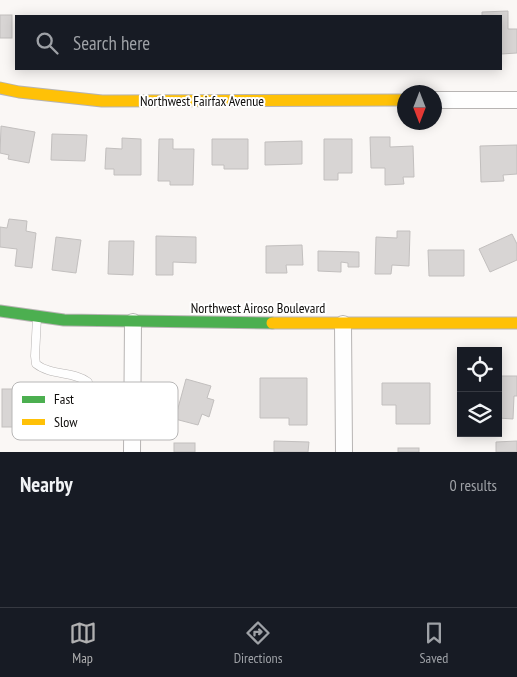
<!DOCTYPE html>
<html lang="en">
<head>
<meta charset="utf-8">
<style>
	body { margin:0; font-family:"PT Sans Narrow",sans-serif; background:#20242c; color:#f1f3f6 }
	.controls { position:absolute; right:15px; bottom:15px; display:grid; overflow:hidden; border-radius:0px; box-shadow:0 2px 12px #0003 }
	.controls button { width:45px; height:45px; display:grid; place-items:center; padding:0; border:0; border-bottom:1px solid #363941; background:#171b24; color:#f1f3f6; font:25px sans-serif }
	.compass { position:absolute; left:397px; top:85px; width:45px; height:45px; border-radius:50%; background:#171b24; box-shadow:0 2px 12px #0003; rotate:180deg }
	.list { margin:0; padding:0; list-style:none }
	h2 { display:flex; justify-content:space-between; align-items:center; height:65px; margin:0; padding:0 20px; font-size:21px }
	h2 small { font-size:16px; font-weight:400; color:#9ea1a6 }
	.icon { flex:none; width:28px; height:28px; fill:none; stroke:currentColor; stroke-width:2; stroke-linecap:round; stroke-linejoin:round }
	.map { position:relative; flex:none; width:517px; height:452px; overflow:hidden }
	.search { position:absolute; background:#171b24; box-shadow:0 2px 12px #0003; left:15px; right:15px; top:15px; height:55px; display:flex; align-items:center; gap:12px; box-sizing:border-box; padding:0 18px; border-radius:0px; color:#9ea1a6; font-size:19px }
	.sheet { height:155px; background:#171b24 }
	nav { display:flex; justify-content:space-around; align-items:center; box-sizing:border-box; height:70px; border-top:1px solid #363941; background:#171b24; font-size:14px; color:#9ea1a6 }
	nav a { display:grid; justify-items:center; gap:2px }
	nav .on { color:#b0b0b1 }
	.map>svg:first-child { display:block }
	.building { fill:#d8d5d4; stroke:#c2bfbe }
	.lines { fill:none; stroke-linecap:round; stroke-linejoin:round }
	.lane-casing { stroke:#b7b4b3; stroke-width:9 }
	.street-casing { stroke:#b7b4b3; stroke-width:18 }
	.fast-casing { stroke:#b7b4b3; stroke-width:13 }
	.slow-casing { stroke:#b7b4b3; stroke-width:13 }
	.lane { stroke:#fefefe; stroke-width:8 }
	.street { stroke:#fefefe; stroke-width:16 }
	.fast { stroke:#4caf50; stroke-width:11 }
	.slow { stroke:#ffc107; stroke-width:11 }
	.labels { text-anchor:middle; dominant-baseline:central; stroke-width:4; stroke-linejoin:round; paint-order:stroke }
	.street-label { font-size:14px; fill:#0e0c0a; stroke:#fff }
	.key { fill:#fff; stroke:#b7b6b6; stroke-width:1 }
	.key-label { font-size:14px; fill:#0e0c0a }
</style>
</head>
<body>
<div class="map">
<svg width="517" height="452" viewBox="0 0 517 452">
	<rect width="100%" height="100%" fill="#faf7f5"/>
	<g class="building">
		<path d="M 508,11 L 508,29 L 517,29 L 517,53 L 501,54 L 501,16 L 482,16 L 482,12 Z"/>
		<rect x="0" y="15" width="12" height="23"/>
		<path d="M 1,126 L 35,132 L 29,163 L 8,159 L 9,155 L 0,153 Z"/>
		<path d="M 52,134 L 87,135 L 85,161 L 51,160 Z"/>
		<path d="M 370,137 L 390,137 L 390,147 L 413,146 L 414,177 L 403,177 L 404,184 L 385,185 L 385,168 L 371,168 Z"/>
		<path d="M 122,138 L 141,139 L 141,175 L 114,175 L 114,169 L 105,169 L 106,148 L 122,149 Z"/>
		<path d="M 159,139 L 173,139 L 173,149 L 194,149 L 193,185 L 170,185 L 170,181 L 158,181 Z"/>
		<path d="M 212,139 L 248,139 L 248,169 L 224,169 L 224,165 L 212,165 Z"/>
		<path d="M 324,139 L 352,139 L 352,173 L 338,173 L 338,180 L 324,180 Z"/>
		<path d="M 302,141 L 302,164 L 265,165 L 265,142 Z"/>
		<path d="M 517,145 L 517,174 L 503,175 L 504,181 L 481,182 L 480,146 Z"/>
		<path d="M 9,219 L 27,221 L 26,231 L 36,233 L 32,268 L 15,266 L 17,249 L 0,247 L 0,227 L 7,228 Z"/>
		<path d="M 397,231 L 410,231 L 409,266 L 392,265 L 391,274 L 375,274 L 376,237 L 397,238 Z"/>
		<path d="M 512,234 L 517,244 L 517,260 L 490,272 L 479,249 Z"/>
		<path d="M 156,236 L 196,237 L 196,263 L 173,262 L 173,275 L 156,275 Z"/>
		<path d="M 56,237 L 81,240 L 76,273 L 52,270 Z"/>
		<path d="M 109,241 L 134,241 L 133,275 L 108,274 Z"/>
		<path d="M 302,245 L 303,265 L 286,265 L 287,273 L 266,273 L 266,246 Z"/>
		<path d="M 428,250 L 464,250 L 464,276 L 429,276 Z"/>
		<path d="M 318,251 L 359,252 L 359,267 L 348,267 L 348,263 L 341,262 L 341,272 L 318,271 Z"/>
		<path d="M 498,376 L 517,376 L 517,396 L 514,396 L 513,419 L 498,418 Z"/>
		<path d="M 260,378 L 307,378 L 307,425 L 289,425 L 289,418 L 260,418 Z"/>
		<path d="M 186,379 L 211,386 L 207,398 L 214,400 L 209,417 L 202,414 L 198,425 L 175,419 Z"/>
		<path d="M 382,383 L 430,383 L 430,424 L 396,424 L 396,405 L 382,405 Z"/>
		<rect x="2" y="389" width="60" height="38"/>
		<path d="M 274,441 L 309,442 L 308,452 L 274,452 Z"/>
		<path d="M 517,441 L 517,452 L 496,452 L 496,442 Z"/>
		<rect x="174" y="443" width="21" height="9"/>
		<rect x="398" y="448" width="21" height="4"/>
	</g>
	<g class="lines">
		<g class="lane-casing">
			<path id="lane" d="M 37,318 L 35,356 L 36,364 C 51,376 74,371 88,382 L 90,432 L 132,432"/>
		</g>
		<g class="street-casing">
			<g id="street">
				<path d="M 434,100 L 517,100"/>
				<path d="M 343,324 L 344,452"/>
				<path d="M 132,452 L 133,322"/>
			</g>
		</g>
		<g class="fast-casing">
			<path id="fast" d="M 0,311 L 64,320 L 272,323"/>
		</g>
		<g class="slow-casing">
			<g id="slow">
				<path d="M 0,88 L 19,92 L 102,101 L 404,100"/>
				<path d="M 272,323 L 517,323"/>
			</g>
		</g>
		<use href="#lane" class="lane"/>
		<use href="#street" class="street"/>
		<use href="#fast" class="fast"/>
		<use href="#slow" class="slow"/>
	</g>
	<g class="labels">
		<g class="street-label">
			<text x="202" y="101">Northwest Fairfax Avenue</text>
			<text x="258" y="308">Northwest Airoso Boulevard</text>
		</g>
	</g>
	<rect x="12" y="382" width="166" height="58" rx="8" class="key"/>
	<rect x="22" y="396" width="23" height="7" fill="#4caf50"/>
	<rect x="22" y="419" width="23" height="6" fill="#ffc107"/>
	<g class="key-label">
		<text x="54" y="404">Fast</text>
		<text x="54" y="427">Slow</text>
	</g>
</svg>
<div class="controls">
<button><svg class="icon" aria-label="locate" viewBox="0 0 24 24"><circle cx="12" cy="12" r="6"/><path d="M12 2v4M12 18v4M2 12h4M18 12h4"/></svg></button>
<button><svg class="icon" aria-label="layers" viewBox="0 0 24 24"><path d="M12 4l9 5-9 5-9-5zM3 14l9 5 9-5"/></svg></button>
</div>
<svg class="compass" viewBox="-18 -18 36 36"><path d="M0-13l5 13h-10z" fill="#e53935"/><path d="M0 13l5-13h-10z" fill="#9ea1a6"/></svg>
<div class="search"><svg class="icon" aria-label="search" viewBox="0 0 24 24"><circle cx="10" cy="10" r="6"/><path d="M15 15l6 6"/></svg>Search here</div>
</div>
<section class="sheet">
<h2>Nearby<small>0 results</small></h2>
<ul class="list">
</ul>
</section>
<nav>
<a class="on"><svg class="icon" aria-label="map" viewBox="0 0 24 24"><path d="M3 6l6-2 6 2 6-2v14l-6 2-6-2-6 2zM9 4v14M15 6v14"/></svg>Map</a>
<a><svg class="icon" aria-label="directions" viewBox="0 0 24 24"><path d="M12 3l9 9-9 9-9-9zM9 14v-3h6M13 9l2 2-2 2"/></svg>Directions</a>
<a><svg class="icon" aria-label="saved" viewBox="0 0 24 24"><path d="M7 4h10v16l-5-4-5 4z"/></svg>Saved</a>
</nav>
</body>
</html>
